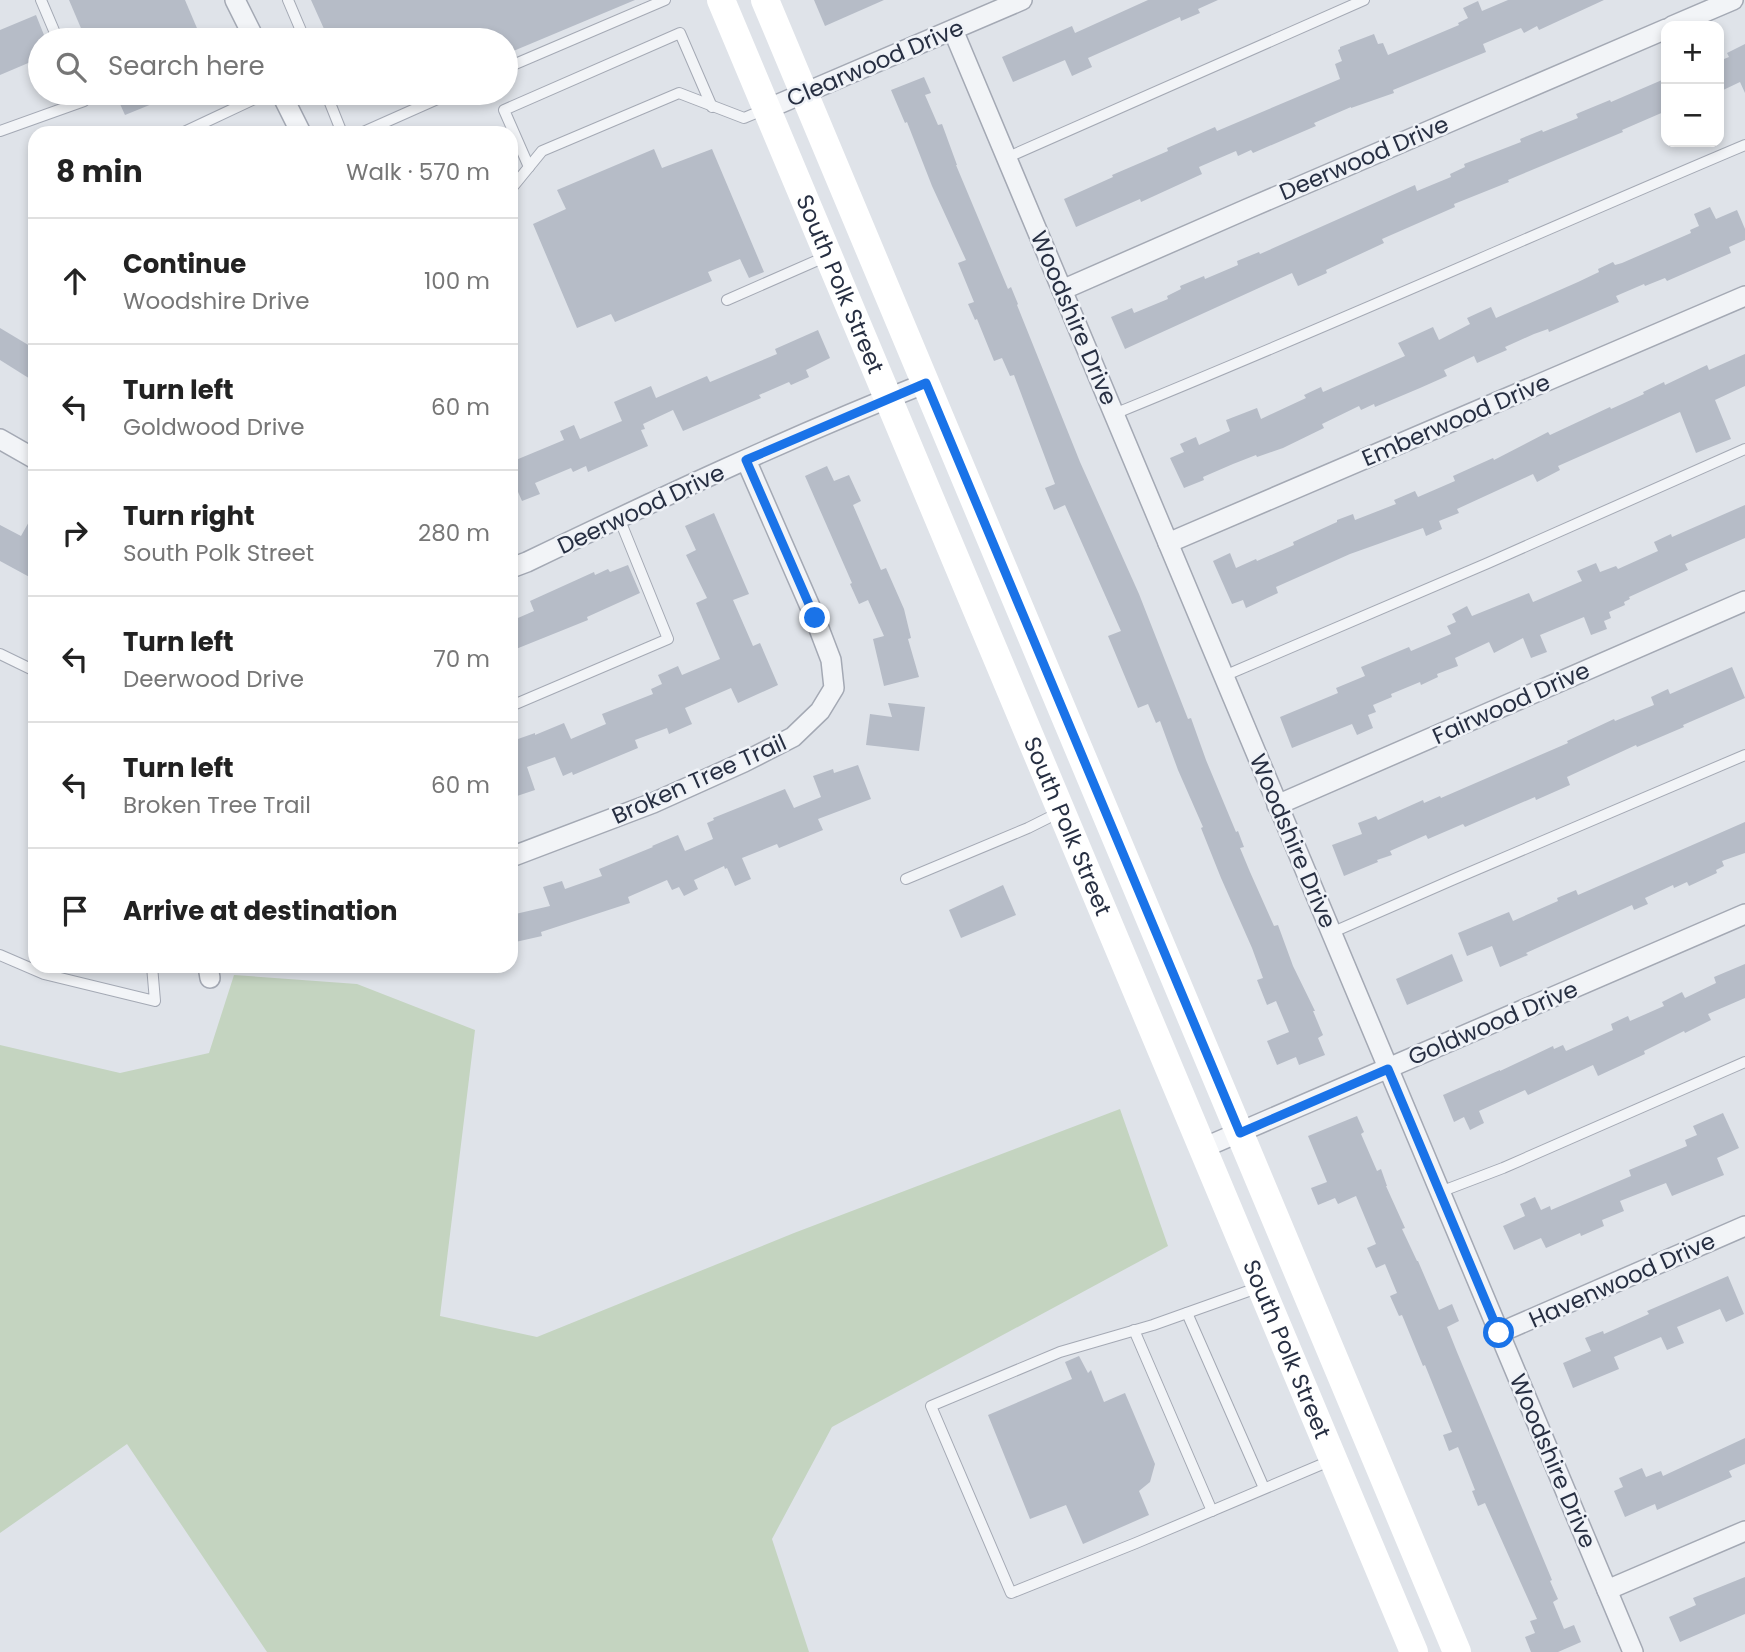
<!DOCTYPE html>
<html lang="en">
<head>
<meta charset="utf-8">
<style>
	body { margin:0; font-family:Poppins,sans-serif; background:#f6f6f6; color:#222 }
	.controls { position:absolute; right:21px; top:21px; display:grid; overflow:hidden; border-radius:14px; box-shadow:0 4px 10px #0003 }
	.controls button { width:63px; height:63px; display:grid; place-items:center; padding:0; border:0; border-bottom:2px solid #e0e0e0; background:#fff; color:#222; font:35px sans-serif }
	.stop { position:absolute; width:21px; height:21px; margin:-16px; border:5px solid #1a73e8; border-radius:50%; background:#fff }
	.stop.end { background:#1a73e8; border-color:#fff; box-shadow:0 2px 7px #0008 }
	.list { margin:0; padding:0; list-style:none }
	h2 { display:flex; justify-content:space-between; align-items:center; height:91px; margin:0; padding:0 28px; font-size:30px }
	h2 small { font-size:23px; font-weight:400; color:#767676 }
	.list li { display:grid; grid-template-columns:46px 1fr auto; gap:21px; align-items:center; box-sizing:border-box; height:126px; padding:0 28px; border-top:2px solid #e0e0e0 }
	.list b { display:block; font-size:26px; white-space:nowrap }
	.list p { margin:0; font-size:23px; white-space:nowrap; color:#767676 }
	.list em { font-size:23px; font-style:normal; color:#767676 }
	.icon { flex:none; width:38px; height:38px; fill:none; stroke:currentColor; stroke-width:2; stroke-linecap:round; stroke-linejoin:round }
	.map { position:relative; flex:none; width:1745px; height:1652px; overflow:hidden }
	.search { position:absolute; background:#fff; box-shadow:0 4px 10px #0003; left:28px; top:28px; width:490px; height:77px; display:flex; align-items:center; gap:18px; box-sizing:border-box; padding:0 24px; border-radius:38px; color:#767676; font-size:26px }
	.panel { position:absolute; background:#fff; box-shadow:0 4px 10px #0003; left:28px; top:126px; width:490px; height:847px; border-radius:21px }
	.map>svg:first-child { display:block }
	.green { fill:#c4d4c0 }
	.building { fill:#b6bcc7 }
	.lines { fill:none; stroke-linecap:round; stroke-linejoin:round }
	.service-casing { stroke:#a4a9b4; stroke-width:12 }
	.minor-casing { stroke:#a4a9b4; stroke-width:22 }
	.service { stroke:#f2f4f7; stroke-width:10 }
	.minor { stroke:#f2f4f7; stroke-width:19 }
	.secondary { stroke:#fff; stroke-width:28 }
	.route { stroke:#1a73e8; stroke-width:9 }
	.labels { text-anchor:middle; dominant-baseline:central; stroke-width:5; stroke-linejoin:round; paint-order:stroke }
	.street-label { font-size:23px; fill:#272f42; stroke:#eff2f7 }
</style>
</head>
<body>
<div class="map">
<svg width="1745" height="1652" viewBox="0 0 1745 1652">
	<rect width="100%" height="100%" fill="#dfe3e9"/>
	<path class="green" d="M 234,975 L 357,984 L 475,1030 L 440,1316 L 537,1337 L 794,1233 L 1120,1109 L 1168,1246 L 832,1427 L 772,1539 L 809,1652 L 267,1652 L 127,1444 L 0,1533 L 0,1045 L 120,1073 L 209,1053 Z"/>
	<g class="building">
		<path d="M 69,0 L 185,0 L 202,40 L 86,40 Z"/>
		<path d="M 311,0 L 635,0 L 506,54 L 506,40 L 329,40 Z"/>
		<path d="M 814,0 L 884,0 L 825,26 Z"/>
		<path d="M 1148,0 L 1218,0 L 1198,9 L 1200,13 L 1181,21 L 1180,17 L 1088,58 L 1092,67 L 1072,76 L 1065,60 L 1013,82 L 1002,57 L 1072,26 L 1075,33 Z"/>
		<path d="M 1508,0 L 1604,0 L 1539,30 L 1537,26 L 1524,33 L 1521,28 L 1483,44 L 1486,52 L 1393,90 L 1394,93 L 1351,108 L 1351,107 L 1314,123 L 1316,126 L 1253,153 L 1251,150 L 1238,156 L 1236,151 L 1199,167 L 1202,174 L 1141,202 L 1140,199 L 1076,227 L 1064,199 L 1113,177 L 1112,175 L 1168,151 L 1167,148 L 1215,127 L 1217,131 L 1340,79 L 1335,64 L 1342,61 L 1338,50 L 1340,49 L 1340,47 L 1374,34 L 1378,44 L 1383,43 L 1388,55 L 1459,25 L 1458,23 L 1468,18 L 1463,8 L 1478,1 L 1482,11 Z"/>
		<path d="M 36,15 L 46,40 L 40,40 L 40,58 L 0,75 L 0,30 Z"/>
		<path d="M 1745,44 L 1745,93 L 1740,82 L 1719,92 L 1719,61 L 1729,57 L 1727,53 Z"/>
		<path d="M 924,77 L 931,93 L 925,95 L 938,125 L 942,124 L 957,165 L 956,165 L 1008,289 L 1011,287 L 1018,304 L 1017,305 L 1080,462 L 1139,594 L 1188,719 L 1191,718 L 1206,760 L 1236,832 L 1238,831 L 1244,847 L 1240,848 L 1250,872 L 1274,926 L 1278,925 L 1293,966 L 1315,1011 L 1313,1011 L 1323,1035 L 1318,1038 L 1325,1055 L 1299,1065 L 1296,1057 L 1277,1065 L 1267,1041 L 1289,1032 L 1276,1001 L 1267,1005 L 1257,980 L 1263,978 L 1252,948 L 1221,878 L 1201,828 L 1203,827 L 1178,770 L 1160,721 L 1156,723 L 1148,704 L 1138,708 L 1108,636 L 1121,631 L 1065,505 L 1054,510 L 1045,488 L 1055,484 L 1014,375 L 1010,376 L 1002,358 L 994,361 L 977,319 L 975,320 L 968,304 L 974,302 L 958,263 L 966,260 L 932,186 L 907,122 L 905,123 L 891,90 Z"/>
		<path d="M 1662,80 L 1666,89 L 1666,111 L 1622,130 L 1623,132 L 1508,180 L 1509,182 L 1454,204 L 1455,207 L 1382,239 L 1384,243 L 1326,270 L 1327,273 L 1298,286 L 1292,273 L 1125,349 L 1111,317 L 1132,308 L 1134,313 L 1168,299 L 1167,296 L 1181,289 L 1180,286 L 1204,276 L 1205,279 L 1238,265 L 1237,261 L 1259,252 L 1260,254 L 1415,185 L 1417,191 L 1451,177 L 1450,174 L 1465,167 L 1464,164 L 1521,142 L 1520,139 L 1542,130 L 1543,132 L 1578,118 L 1576,114 L 1610,100 L 1611,102 Z"/>
		<path d="M 115,93 L 179,93 L 125,115 Z"/>
		<path d="M 654,149 L 662,168 L 712,149 L 764,272 L 749,278 L 740,259 L 708,272 L 712,281 L 615,322 L 611,314 L 577,328 L 533,224 L 566,209 L 557,190 Z"/>
		<path d="M 1710,207 L 1716,219 L 1737,210 L 1745,229 L 1745,240 L 1729,247 L 1731,253 L 1667,281 L 1665,278 L 1645,286 L 1644,284 L 1616,296 L 1619,302 L 1549,332 L 1548,329 L 1534,334 L 1505,347 L 1507,350 L 1477,363 L 1474,356 L 1444,370 L 1447,376 L 1420,388 L 1375,407 L 1374,404 L 1361,410 L 1359,406 L 1322,424 L 1324,428 L 1283,448 L 1257,457 L 1256,455 L 1233,464 L 1203,477 L 1204,480 L 1184,488 L 1170,458 L 1184,452 L 1180,444 L 1196,437 L 1199,445 L 1230,431 L 1226,420 L 1257,408 L 1261,419 L 1306,398 L 1304,395 L 1321,387 L 1323,392 L 1405,356 L 1398,343 L 1433,327 L 1439,340 L 1470,324 L 1467,318 L 1491,307 L 1496,318 L 1578,282 L 1599,272 L 1598,269 L 1613,262 L 1615,265 L 1622,263 L 1691,233 L 1690,230 L 1699,226 L 1694,214 Z"/>
		<path d="M 0,328 L 35,349 L 35,382 L 0,360 Z"/>
		<path d="M 818,330 L 830,358 L 806,370 L 809,377 L 791,385 L 789,382 L 759,395 L 761,398 L 683,431 L 673,410 L 643,424 L 645,429 L 641,430 L 648,446 L 588,472 L 586,466 L 573,472 L 571,468 L 535,483 L 540,494 L 522,501 L 511,476 L 511,462 L 564,440 L 560,431 L 574,425 L 580,439 L 622,421 L 614,402 L 651,386 L 656,398 L 707,376 L 710,382 L 777,354 L 775,349 Z"/>
		<path d="M 1745,354 L 1745,386 L 1715,400 L 1731,439 L 1696,453 L 1680,412 L 1558,466 L 1560,470 L 1537,482 L 1533,474 L 1457,509 L 1459,513 L 1439,521 L 1442,529 L 1426,536 L 1423,528 L 1350,554 L 1276,587 L 1278,593 L 1246,608 L 1243,600 L 1232,604 L 1213,561 L 1230,553 L 1236,568 L 1256,559 L 1257,561 L 1294,545 L 1293,542 L 1337,522 L 1337,520 L 1353,514 L 1355,520 L 1396,504 L 1394,500 L 1415,491 L 1418,497 L 1455,481 L 1453,476 L 1493,458 L 1494,460 L 1548,432 L 1550,435 L 1610,407 L 1611,409 L 1644,394 L 1643,392 L 1664,382 L 1665,385 L 1707,365 L 1709,370 Z"/>
		<path d="M 827,466 L 834,481 L 849,475 L 861,501 L 853,505 L 881,570 L 886,568 L 904,609 L 911,638 L 908,639 L 919,677 L 884,686 L 873,639 L 884,636 L 868,600 L 859,604 L 850,584 L 852,583 L 805,476 Z"/>
		<path d="M 1745,505 L 1745,538 L 1685,564 L 1688,570 L 1629,597 L 1630,599 L 1624,602 L 1625,605 L 1609,612 L 1611,618 L 1604,621 L 1607,629 L 1591,635 L 1584,617 L 1540,635 L 1547,652 L 1531,658 L 1523,638 L 1494,653 L 1489,642 L 1455,658 L 1458,666 L 1437,674 L 1438,677 L 1421,685 L 1420,682 L 1391,694 L 1392,697 L 1373,705 L 1376,712 L 1368,715 L 1373,728 L 1357,735 L 1352,724 L 1292,748 L 1280,717 L 1338,693 L 1336,688 L 1365,676 L 1361,667 L 1409,647 L 1411,651 L 1451,634 L 1447,626 L 1456,622 L 1452,614 L 1467,606 L 1472,616 L 1529,593 L 1533,602 L 1582,581 L 1577,571 L 1596,563 L 1600,572 L 1616,566 L 1618,569 L 1658,551 L 1654,542 L 1671,534 L 1672,537 Z"/>
		<path d="M 35,511 L 35,580 L 0,561 L 0,525 L 21,536 Z"/>
		<path d="M 714,513 L 749,594 L 733,600 L 753,646 L 760,643 L 778,685 L 738,703 L 731,688 L 685,708 L 692,724 L 669,734 L 667,728 L 635,740 L 638,748 L 573,775 L 572,772 L 563,776 L 555,757 L 527,767 L 535,790 L 511,798 L 511,728 L 514,727 L 518,739 L 535,733 L 535,735 L 564,723 L 571,739 L 606,724 L 602,714 L 653,694 L 651,689 L 662,684 L 658,675 L 678,666 L 682,675 L 720,659 L 696,603 L 707,598 L 686,555 L 696,550 L 685,526 Z"/>
		<path d="M 628,565 L 640,593 L 587,617 L 588,620 L 511,651 L 511,621 L 534,611 L 530,601 L 594,572 L 595,575 L 608,569 L 610,572 Z"/>
		<path d="M 1732,667 L 1745,698 L 1683,725 L 1684,727 L 1637,747 L 1636,745 L 1567,777 L 1570,785 L 1536,800 L 1535,797 L 1465,827 L 1463,824 L 1428,839 L 1426,835 L 1390,851 L 1392,855 L 1377,860 L 1378,862 L 1344,876 L 1332,845 L 1362,834 L 1358,823 L 1376,816 L 1378,820 L 1423,800 L 1424,803 L 1440,796 L 1441,798 L 1568,743 L 1567,741 L 1614,719 L 1615,721 L 1654,705 L 1651,697 L 1668,689 L 1670,694 Z"/>
		<path d="M 888,703 L 925,707 L 919,751 L 866,745 L 870,714 L 892,717 Z"/>
		<path d="M 858,765 L 871,799 L 818,819 L 823,830 L 779,848 L 777,844 L 742,858 L 751,879 L 735,886 L 727,868 L 725,869 L 724,866 L 694,880 L 698,889 L 684,896 L 679,887 L 672,890 L 667,880 L 628,897 L 630,903 L 541,932 L 542,936 L 511,943 L 511,915 L 550,906 L 543,887 L 562,881 L 565,889 L 602,876 L 599,869 L 653,847 L 652,846 L 678,835 L 685,851 L 713,839 L 707,823 L 714,820 L 713,818 L 785,789 L 794,808 L 821,797 L 813,776 L 833,769 L 834,773 Z"/>
		<path d="M 1745,822 L 1745,853 L 1722,861 L 1724,866 L 1716,870 L 1717,873 L 1689,886 L 1687,882 L 1674,888 L 1673,885 L 1645,898 L 1648,904 L 1634,910 L 1632,905 L 1526,953 L 1528,955 L 1500,967 L 1492,946 L 1467,956 L 1458,933 L 1509,912 L 1513,921 L 1558,901 L 1557,898 L 1576,890 L 1578,895 Z"/>
		<path d="M 1003,885 L 1016,915 L 961,938 L 949,910 Z"/>
		<path d="M 1452,954 L 1463,981 L 1407,1005 L 1396,979 Z"/>
		<path d="M 1745,964 L 1745,998 L 1708,1014 L 1711,1020 L 1685,1033 L 1684,1031 L 1644,1051 L 1645,1054 L 1598,1076 L 1593,1065 L 1528,1095 L 1525,1090 L 1479,1111 L 1484,1123 L 1470,1130 L 1464,1117 L 1454,1122 L 1443,1095 L 1500,1070 L 1500,1071 L 1553,1046 L 1554,1049 L 1563,1045 L 1566,1051 L 1613,1030 L 1611,1024 L 1628,1016 L 1630,1021 L 1664,1006 L 1662,1002 L 1682,992 L 1685,998 L 1716,983 L 1714,977 Z"/>
		<path d="M 1723,1113 L 1739,1148 L 1717,1158 L 1724,1175 L 1672,1196 L 1666,1183 L 1620,1201 L 1624,1211 L 1602,1220 L 1604,1226 L 1581,1236 L 1580,1233 L 1546,1248 L 1541,1238 L 1514,1250 L 1503,1226 L 1525,1216 L 1520,1204 L 1535,1197 L 1541,1210 L 1550,1206 L 1551,1210 L 1631,1176 L 1629,1170 L 1687,1146 L 1685,1140 L 1697,1135 L 1693,1126 Z"/>
		<path d="M 1357,1116 L 1364,1132 L 1361,1134 L 1377,1171 L 1381,1169 L 1387,1186 L 1386,1186 L 1405,1228 L 1402,1229 L 1417,1261 L 1418,1261 L 1439,1310 L 1452,1304 L 1459,1321 L 1447,1327 L 1457,1352 L 1552,1580 L 1550,1581 L 1558,1599 L 1553,1602 L 1564,1629 L 1574,1625 L 1581,1642 L 1558,1652 L 1531,1652 L 1525,1637 L 1535,1633 L 1530,1621 L 1537,1619 L 1485,1503 L 1478,1506 L 1472,1491 L 1475,1490 L 1458,1447 L 1449,1451 L 1443,1435 L 1452,1432 L 1425,1365 L 1423,1366 L 1402,1315 L 1399,1316 L 1390,1296 L 1397,1293 L 1385,1264 L 1376,1268 L 1367,1248 L 1376,1244 L 1356,1196 L 1338,1204 L 1335,1198 L 1318,1205 L 1311,1188 L 1327,1182 L 1308,1136 Z"/>
		<path d="M 1728,1276 L 1744,1314 L 1726,1322 L 1720,1309 L 1677,1327 L 1684,1343 L 1667,1350 L 1661,1337 L 1614,1357 L 1619,1369 L 1573,1388 L 1563,1363 L 1591,1351 L 1585,1338 L 1603,1331 L 1604,1334 L 1649,1314 L 1647,1311 Z"/>
		<path d="M 1079,1356 L 1088,1373 L 1091,1370 L 1104,1402 L 1125,1393 L 1155,1464 L 1150,1482 L 1139,1491 L 1149,1515 L 1083,1544 L 1066,1505 L 1030,1519 L 988,1415 L 1072,1379 L 1065,1362 Z"/>
		<path d="M 1745,1438 L 1745,1464 L 1729,1471 L 1732,1477 L 1657,1510 L 1655,1504 L 1625,1517 L 1614,1491 L 1623,1487 L 1619,1478 L 1642,1468 L 1646,1477 L 1661,1471 L 1663,1476 Z"/>
		<path d="M 1745,1577 L 1745,1614 L 1680,1642 L 1669,1617 L 1696,1605 L 1693,1598 Z"/>
	</g>
	<g class="lines">
		<g class="service-casing">
			<g id="service">
				<path d="M 41,0 L 58,40"/>
				<path d="M 288,0 L 305,40"/>
				<path d="M 506,68 L 665,0"/>
				<path d="M 326,93 L 342,133"/>
				<path d="M 0,131 L 84,101 L 81,93"/>
				<path d="M 182,133 L 267,93"/>
				<path d="M 361,133 L 451,93"/>
				<path d="M 1006,158 L 1364,0"/>
				<path d="M 529,167 L 504,110 L 680,33 L 712,107"/>
				<path d="M 511,189 L 542,151 L 679,93 L 744,118 L 763,110"/>
				<path d="M 727,300 L 825,257"/>
				<path d="M 1114,414 C 1326,328 1534,234 1745,145"/>
				<path d="M 0,654 L 35,671"/>
				<path d="M 1224,676 L 1488,563 L 1745,449"/>
				<path d="M 511,706 L 668,639 L 619,518"/>
				<path d="M 906,879 L 1028,828 L 1058,813"/>
				<path d="M 1331,933 L 1452,880 L 1745,755"/>
				<path d="M 0,955 L 44,974 L 155,1001 L 152,966"/>
				<path d="M 1440,1192 L 1503,1168 L 1745,1062"/>
				<path d="M 1257,1288 L 1153,1325 L 1060,1352 L 931,1406 L 1011,1593 L 1136,1543 L 1332,1460"/>
				<path d="M 1187,1313 L 1264,1488"/>
				<path d="M 1134,1330 L 1212,1511"/>
			</g>
		</g>
		<g class="minor-casing">
			<g id="minor">
				<path d="M 235,0 L 255,40"/>
				<path d="M 1672,26 L 1733,0"/>
				<path d="M 953,30 L 1633,1652"/>
				<path d="M 281,93 L 301,133"/>
				<path d="M 767,109 L 1022,0"/>
				<path d="M 1062,290 L 1247,209 L 1666,29"/>
				<path d="M 0,439 L 35,459"/>
				<path d="M 1168,543 L 1745,296"/>
				<path d="M 511,568 L 527,562 C 658,499 790,437 926,383"/>
				<path d="M 1277,805 L 1745,601"/>
				<path d="M 511,857 L 653,803 L 744,762 L 793,737 L 820,711 L 834,688 L 831,660 L 815,618 L 746,460"/>
				<path d="M 208,966 L 210,978"/>
				<path d="M 1203,1148 L 1745,914"/>
				<path d="M 1499,1333 L 1745,1226"/>
				<path d="M 1607,1590 L 1745,1531"/>
			</g>
		</g>
		<use href="#service" class="service"/>
		<use href="#minor" class="minor"/>
		<g class="secondary">
			<path id="s1" d="M 721,0 L 1414,1652"/>
			<path d="M 765,0 L 1457,1652"/>
		</g>
	</g>
	<g class="lines">
		<path class="route" d="M 815,618 L 746,460 L 926,383 L 1240,1133 L 1388,1069 L 1499,1333"/>
	</g>
	<g class="labels">
		<g class="street-label">
			<text transform="translate(875 63) rotate(-23)">Clearwood Drive</text>
			<text transform="translate(1364 158) rotate(-23)">Deerwood Drive</text>
			<text stroke="none"><textPath href="#s1" startOffset="308">South Polk Street</textPath></text>
			<text transform="translate(1074 318) rotate(67)">Woodshire Drive</text>
			<text transform="translate(1456 420) rotate(-23)">Emberwood Drive</text>
			<text transform="translate(641 509) rotate(-25)">Deerwood Drive</text>
			<text transform="translate(1511 703) rotate(-24)">Fairwood Drive</text>
			<text transform="translate(699 779) rotate(-24)">Broken Tree Trail</text>
			<text stroke="none"><textPath href="#s1" startOffset="896">South Polk Street</textPath></text>
			<text transform="translate(1293 841) rotate(67)">Woodshire Drive</text>
			<text transform="translate(1493 1023) rotate(-23)">Goldwood Drive</text>
			<text transform="translate(1622 1280) rotate(-24)">Havenwood Drive</text>
			<text stroke="none"><textPath href="#s1" startOffset="1463">South Polk Street</textPath></text>
			<text transform="translate(1553 1461) rotate(67)">Woodshire Drive</text>
		</g>
	</g>
</svg>
<div class="controls">
<button>+</button>
<button>−</button>
</div>
<div class="stop" style="left:1499px;top:1333px"></div>
<div class="stop end" style="left:815px;top:618px"></div>
<div class="search"><svg class="icon" aria-label="search" viewBox="0 0 24 24"><circle cx="10" cy="10" r="6"/><path d="M15 15l6 6"/></svg>Search here</div>
<section class="panel">
<h2>8 min<small>Walk · 570 m</small></h2>
<ul class="list">
<li><svg class="icon" aria-label="ahead" viewBox="0 0 24 24"><path d="M12 20V5M6 11l6-6 6 6"/></svg><div><b>Continue</b><p>Woodshire Drive</p></div><em>100 m</em></li>
<li><svg class="icon" aria-label="left" viewBox="0 0 24 24"><path d="M17 20v-9H6M10 6l-5 5 5 5"/></svg><div><b>Turn left</b><p>Goldwood Drive</p></div><em>60 m</em></li>
<li><svg class="icon" aria-label="right" viewBox="0 0 24 24"><path d="M7 20v-9h11M14 6l5 5-5 5"/></svg><div><b>Turn right</b><p>South Polk Street</p></div><em>280 m</em></li>
<li><svg class="icon" aria-label="left" viewBox="0 0 24 24"><path d="M17 20v-9H6M10 6l-5 5 5 5"/></svg><div><b>Turn left</b><p>Deerwood Drive</p></div><em>70 m</em></li>
<li><svg class="icon" aria-label="left" viewBox="0 0 24 24"><path d="M17 20v-9H6M10 6l-5 5 5 5"/></svg><div><b>Turn left</b><p>Broken Tree Trail</p></div><em>60 m</em></li>
<li><svg class="icon" aria-label="arrive" viewBox="0 0 24 24"><path d="M6 21V4h12l-3 4 3 4H6"/></svg><div><b>Arrive at destination</b></div></li>
</ul>
</section>
</div>
</body>
</html>
